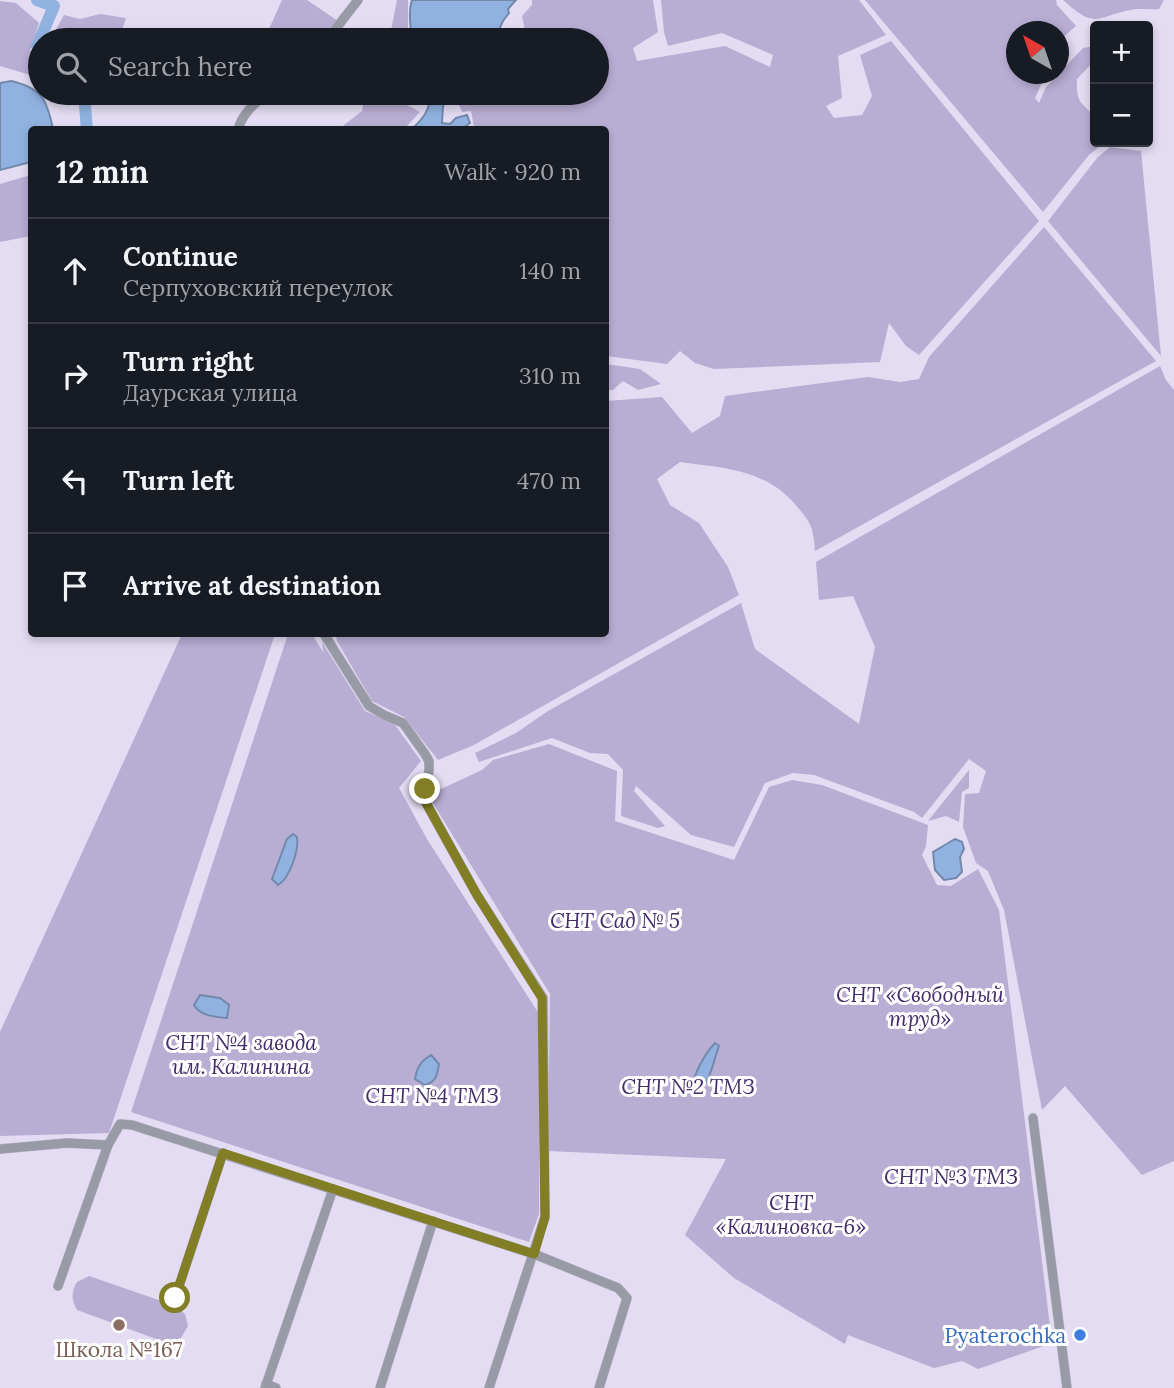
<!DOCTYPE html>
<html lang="en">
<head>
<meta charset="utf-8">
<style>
	body { margin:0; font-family:Lora,serif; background:#20242c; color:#f1f3f6 }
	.controls { position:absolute; right:21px; top:21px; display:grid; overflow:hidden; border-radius:7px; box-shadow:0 4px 10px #0003 }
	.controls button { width:63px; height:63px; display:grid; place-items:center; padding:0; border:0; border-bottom:2px solid #363941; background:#171b24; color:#f1f3f6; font:35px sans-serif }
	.compass { position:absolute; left:1006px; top:21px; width:63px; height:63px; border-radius:50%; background:#171b24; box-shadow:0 4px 10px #0003; rotate:320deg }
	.stop { position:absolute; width:21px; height:21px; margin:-16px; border:5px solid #817e25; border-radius:50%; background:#fff }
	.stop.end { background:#817e25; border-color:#fff; box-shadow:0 2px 7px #0008 }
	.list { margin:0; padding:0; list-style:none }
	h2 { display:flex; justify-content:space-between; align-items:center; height:91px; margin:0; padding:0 28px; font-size:30px }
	h2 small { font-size:23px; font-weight:400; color:#9ea1a6 }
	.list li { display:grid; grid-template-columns:46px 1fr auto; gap:21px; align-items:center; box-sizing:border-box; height:105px; padding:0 28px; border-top:2px solid #363941 }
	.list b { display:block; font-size:26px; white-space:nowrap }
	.list p { margin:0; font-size:23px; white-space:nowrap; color:#9ea1a6 }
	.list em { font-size:23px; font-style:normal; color:#9ea1a6 }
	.icon { flex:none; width:38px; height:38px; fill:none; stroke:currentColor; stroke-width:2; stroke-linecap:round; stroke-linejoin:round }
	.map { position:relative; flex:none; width:1174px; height:1388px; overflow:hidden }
	.search { position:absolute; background:#171b24; box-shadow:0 4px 10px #0003; left:28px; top:28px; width:581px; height:77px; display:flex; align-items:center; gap:18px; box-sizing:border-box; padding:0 24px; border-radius:38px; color:#9ea1a6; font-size:26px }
	.panel { position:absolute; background:#171b24; box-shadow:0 4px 10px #0003; left:28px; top:126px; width:581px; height:511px; border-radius:7px }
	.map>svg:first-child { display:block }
	.green { fill:#b8add3 }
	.water { fill:#91b2e1; stroke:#7289ac; stroke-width:2 }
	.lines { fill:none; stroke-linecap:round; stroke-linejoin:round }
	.river { stroke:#91b2e1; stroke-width:12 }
	.minor-casing { stroke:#beb8cc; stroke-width:10 }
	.minor { stroke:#989ba5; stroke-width:9 }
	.route { stroke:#817e25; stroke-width:9 }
	.education-dot { fill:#8d6e63; stroke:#fff; stroke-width:2.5 }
	.shop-dot { fill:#3f7fe0; stroke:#fff; stroke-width:2.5 }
	.labels { text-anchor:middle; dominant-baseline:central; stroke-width:6; stroke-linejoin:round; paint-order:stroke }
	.park-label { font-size:21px; font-style:italic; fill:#442c6b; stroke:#fff }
	.shop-label { font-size:21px; fill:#366cbe; stroke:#fff; text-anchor:end }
	.education-label { font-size:21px; fill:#785e54; stroke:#fff }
</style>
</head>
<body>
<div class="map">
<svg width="1174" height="1388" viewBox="0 0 1174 1388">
	<rect width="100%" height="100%" fill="#e3dcf3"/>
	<g class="green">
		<path d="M 282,0 L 307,0 L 338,21 L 318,40 L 264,40 Z"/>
		<path d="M 397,0 L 408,0 L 408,40 L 389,40 Z"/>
		<path d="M 532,0 L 653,0 L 658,32 L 633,48 L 637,61 L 725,46 L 770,67 L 773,55 L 722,33 L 668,46 L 664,32 L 661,0 L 859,0 L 886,35 L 838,56 L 842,98 L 826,106 L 834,118 L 862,115 L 872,96 L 860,55 L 891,41 L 1039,221 L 919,355 L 906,346 L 889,323 L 880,362 L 714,369 L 695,363 L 680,351 L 667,364 L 606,356 L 606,130 L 471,129 L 474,127 L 471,111 L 462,112 L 457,100 L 459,93 L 597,93 L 597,40 L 518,40 L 525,30 L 522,16 L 532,5 Z"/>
		<path d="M 865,0 L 1056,0 L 1057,5 L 1076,26 L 1059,41 L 1058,32 L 1016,32 L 1016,74 L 1023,74 L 1025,81 L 1030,74 L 1046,74 L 1035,98 L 1039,103 L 1046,87 L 1083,48 L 1095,46 L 1095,60 L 1077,79 C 1076,100 1079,102 1095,116 L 1095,142 L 1105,142 L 1089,155 L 1043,212 Z"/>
		<path d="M 1063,0 L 1164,0 L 1159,9 C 1150,10 1139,8 1130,10 C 1094,18 1095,29 1063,0 Z"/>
		<path d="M 0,1 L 16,3 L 39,23 L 30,51 L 40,65 L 40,74 L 37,77 L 0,66 Z"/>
		<path d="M 100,14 L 126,18 L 119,40 L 50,40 L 64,15 L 80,19 Z"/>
		<path d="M 365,93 L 419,93 L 417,98 L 406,95 L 402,102 L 420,112 L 404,129 L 339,129 L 362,111 Z"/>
		<path d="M 1110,147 L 1141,151 L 1161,356 L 1048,221 L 1097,158 Z"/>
		<path d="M 31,175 L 31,236 L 0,242 L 0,184 Z"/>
		<path d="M 1044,227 L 1156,361 L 815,551 C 813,525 811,523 794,503 C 764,469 723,468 680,462 L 657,479 L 670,505 L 699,523 L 728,567 L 739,595 L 474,745 L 438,760 L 404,717 L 372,701 L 337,641 L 336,634 L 606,634 L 606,401 L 662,397 L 692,433 L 720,416 L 725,396 L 868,377 L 900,382 L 919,379 L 929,357 Z"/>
		<path d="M 606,364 L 640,369 L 661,384 L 638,390 L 623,381 L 613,390 L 606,390 L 606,376 L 609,376 Z"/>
		<path d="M 1160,366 L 1166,380 L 1174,390 L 1174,1161 L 1142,1175 L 1065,1086 L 1042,1110 L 1004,910 L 988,871 L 976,863 L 963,827 L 965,794 L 979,793 L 986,771 L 969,759 L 922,818 L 914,812 L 814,775 L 793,773 L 765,783 L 734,847 L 691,835 L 636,786 L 634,791 L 665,826 L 658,828 L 621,816 L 623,770 L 608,754 L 590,753 L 552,738 L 479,762 L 475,753 L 516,733 L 548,711 L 741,603 L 755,649 L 859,724 L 875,647 L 853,596 L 819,600 L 816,562 Z"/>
		<path d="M 182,634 L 275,634 L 109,1133 L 0,1136 L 0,1032 Z"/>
		<path d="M 288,634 L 312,634 L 323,652 L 322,642 L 365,711 L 395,725 L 421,761 L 399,788 L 427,839 L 539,1014 L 539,1214 L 529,1242 L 131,1112 Z"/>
		<path d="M 549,744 L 617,771 L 615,821 L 734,860 L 769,787 L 792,780 L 822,785 L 928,825 L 926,846 L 922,855 L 937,885 L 951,886 L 978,869 L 999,910 L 1052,1343 L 978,1369 L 962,1361 L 934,1368 L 848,1335 L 845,1344 L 734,1278 L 685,1235 L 726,1159 L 548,1151 L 550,994 L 428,795 L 482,770 L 493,760 Z"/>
		<path d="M 969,770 L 969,788 L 962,792 L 959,822 L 946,816 L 928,821 Z"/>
		<path d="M 89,1276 L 176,1306 L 185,1314 L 188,1326 L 181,1338 L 167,1343 L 77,1310 C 71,1299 71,1292 77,1282 Z"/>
	</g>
	<g class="water">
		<path d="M 412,0 L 516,0 L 508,9 L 509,13 L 503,21 L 495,38 L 480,29 L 470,40 L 411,40 C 412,26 407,15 412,0 Z"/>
		<path d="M 11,81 C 42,88 47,100 53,129 L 32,130 L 31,162 L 0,170 L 0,83 Z"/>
		<path d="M 431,93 L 453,93 L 443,106 L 442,123 L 450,124 L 456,118 L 467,115 L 470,123 L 462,129 L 412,129 C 424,118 430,109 431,93 Z"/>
		<path d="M 293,834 L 297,837 C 299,850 290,878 278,885 L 272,879 L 287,839 Z"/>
		<path d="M 955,839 L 962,842 L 964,849 L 960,857 L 962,872 L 956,878 L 944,880 L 935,870 L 933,852 Z"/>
		<path d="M 200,995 L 220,998 L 229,1005 L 227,1018 C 215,1017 200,1016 194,1005 Z"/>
		<path d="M 715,1043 L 719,1046 C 713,1062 712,1076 701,1088 L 692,1089 C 694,1073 704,1055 715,1043 Z"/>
		<path d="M 431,1055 L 439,1064 C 437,1075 437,1081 425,1085 L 415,1079 C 417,1067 421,1061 431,1055 Z"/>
	</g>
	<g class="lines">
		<g class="river">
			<path d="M 37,0 L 54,6 L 37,46 L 40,51"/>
			<path d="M 84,93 L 87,130"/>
		</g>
		<g class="minor-casing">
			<g id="minor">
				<path d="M 327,40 L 358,0"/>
				<path d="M 238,130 C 241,115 256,101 268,93"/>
				<path d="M 324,634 L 369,706 L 384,715 L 403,723 L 425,754 L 429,761 L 429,770 L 425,801 L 477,895 L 543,998 L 545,1217 L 489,1388"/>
				<path d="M 1033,1118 L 1067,1388"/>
				<path d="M 0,1149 L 67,1143 L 108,1145"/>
				<path d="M 58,1286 L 108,1145 L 120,1124 L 132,1125 L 534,1254 L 618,1288 L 627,1298 L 599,1388"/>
				<path d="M 175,1298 L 223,1153"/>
				<path d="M 266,1384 L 276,1388"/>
				<path d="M 265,1388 L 333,1189"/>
				<path d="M 380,1388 L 433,1221"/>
			</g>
		</g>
		<use href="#minor" class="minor"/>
	</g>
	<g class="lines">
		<path class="route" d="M 175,1298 L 223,1153 L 534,1254 L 545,1217 L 542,998 L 477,895 L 425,801 L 425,789"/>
	</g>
	<circle class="education-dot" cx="119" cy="1325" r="7"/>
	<circle class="shop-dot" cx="1080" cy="1335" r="7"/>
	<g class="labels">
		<g class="park-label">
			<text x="615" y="920">СНТ Сад № 5</text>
			<text x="920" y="994">СНТ «Свободный<tspan x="920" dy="24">труд»</tspan></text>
			<text x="241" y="1042">СНТ №4 завода<tspan x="241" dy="24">им. Калинина</tspan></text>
			<text x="688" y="1086">СНТ №2 ТМЗ</text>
			<text x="432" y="1095">СНТ №4 ТМЗ</text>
			<text x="951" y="1176">СНТ №3 ТМЗ</text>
			<text x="791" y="1202">СНТ<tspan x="791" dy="24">«Калиновка-6»</tspan></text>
		</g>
		<g class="shop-label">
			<text x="1066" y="1335">Pyaterochka</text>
		</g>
		<g class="education-label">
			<text x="119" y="1349">Школа №167</text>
		</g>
	</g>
</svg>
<div class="controls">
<button>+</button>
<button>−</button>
</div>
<svg class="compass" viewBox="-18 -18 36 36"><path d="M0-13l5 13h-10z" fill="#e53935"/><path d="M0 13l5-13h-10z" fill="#9ea1a6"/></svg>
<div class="stop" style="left:175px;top:1298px"></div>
<div class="stop end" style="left:425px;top:789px"></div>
<div class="search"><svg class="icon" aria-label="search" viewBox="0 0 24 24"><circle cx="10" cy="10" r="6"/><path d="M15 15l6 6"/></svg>Search here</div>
<section class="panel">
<h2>12 min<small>Walk · 920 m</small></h2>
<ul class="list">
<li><svg class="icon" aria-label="ahead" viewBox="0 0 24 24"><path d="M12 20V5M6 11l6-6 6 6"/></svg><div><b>Continue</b><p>Серпуховский переулок</p></div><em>140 m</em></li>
<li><svg class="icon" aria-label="right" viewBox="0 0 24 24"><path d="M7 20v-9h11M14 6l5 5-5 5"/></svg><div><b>Turn right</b><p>Даурская улица</p></div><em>310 m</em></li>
<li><svg class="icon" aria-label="left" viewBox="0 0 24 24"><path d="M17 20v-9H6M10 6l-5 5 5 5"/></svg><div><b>Turn left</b></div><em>470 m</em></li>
<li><svg class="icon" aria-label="arrive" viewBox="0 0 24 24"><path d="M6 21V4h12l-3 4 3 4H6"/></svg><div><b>Arrive at destination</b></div></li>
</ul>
</section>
</div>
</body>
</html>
